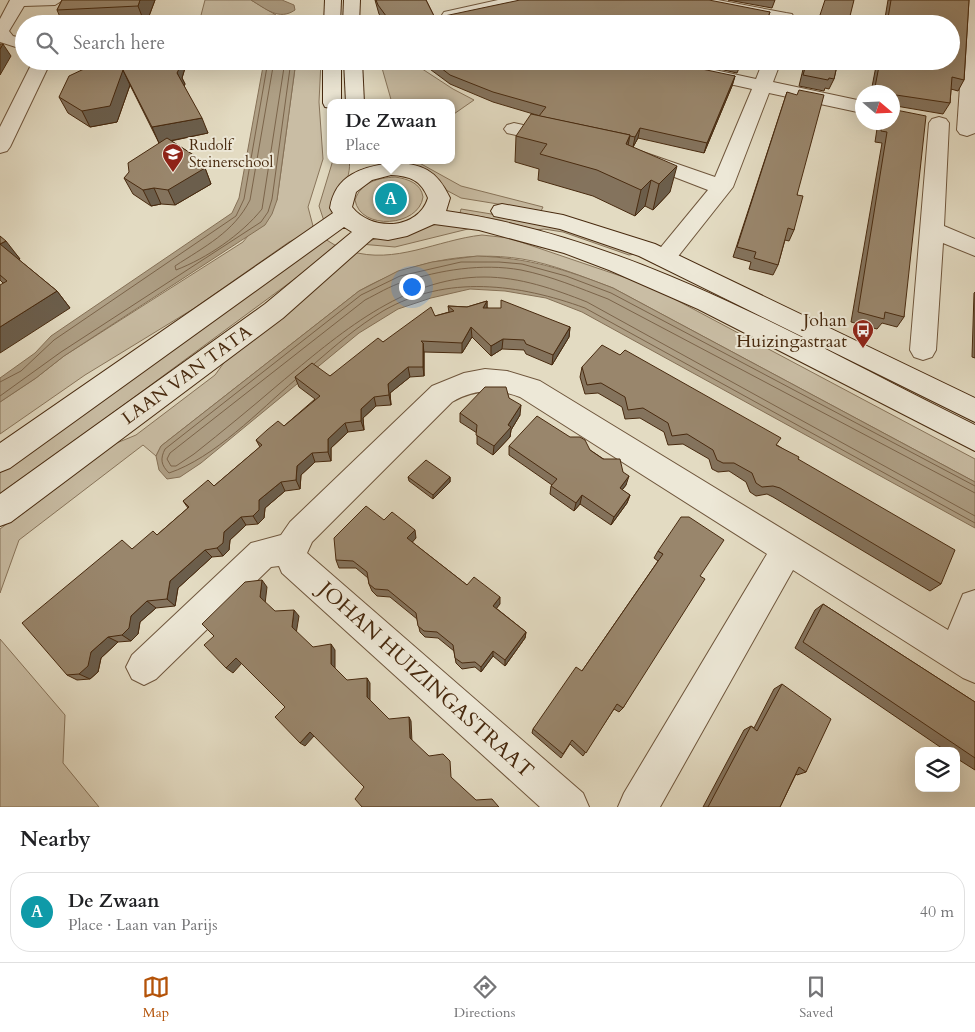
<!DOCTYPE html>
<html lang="en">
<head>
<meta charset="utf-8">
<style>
	body { margin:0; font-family:Cardo,serif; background:#f6f6f6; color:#202124 }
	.controls { position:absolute; right:15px; bottom:15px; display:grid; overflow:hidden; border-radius:10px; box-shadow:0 5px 20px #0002 }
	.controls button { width:45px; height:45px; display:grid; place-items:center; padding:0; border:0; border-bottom:1px solid #e0e0e0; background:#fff; color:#202124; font:25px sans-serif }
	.compass { position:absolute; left:855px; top:85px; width:45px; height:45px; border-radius:50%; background:#fff; box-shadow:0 5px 20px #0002; rotate:109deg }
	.you { position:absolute; left:411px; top:286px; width:18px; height:18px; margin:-12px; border:4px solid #fff; border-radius:50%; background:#1a73e8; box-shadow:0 0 0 8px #1a73e833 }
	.badge { display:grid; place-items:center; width:32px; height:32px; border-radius:50%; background:#b45309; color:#fff; font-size:16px; font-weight:700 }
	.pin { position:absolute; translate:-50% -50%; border:2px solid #fff; box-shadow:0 1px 5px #0006 }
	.popup { position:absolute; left:327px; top:99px; width:128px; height:65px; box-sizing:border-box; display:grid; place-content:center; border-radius:10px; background:#fff; filter:drop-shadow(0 1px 4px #0005); font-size:16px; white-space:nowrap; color:#757577 }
	.popup b { font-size:19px; color:#202124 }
	.popup::after { content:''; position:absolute; left:50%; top:100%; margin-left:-10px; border:10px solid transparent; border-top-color:#fff }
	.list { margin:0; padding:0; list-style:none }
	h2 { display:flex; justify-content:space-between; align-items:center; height:65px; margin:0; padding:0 20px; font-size:21px }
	h2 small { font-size:16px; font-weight:400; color:#757577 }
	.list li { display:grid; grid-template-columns:32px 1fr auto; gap:15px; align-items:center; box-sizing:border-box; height:80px; margin:0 10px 10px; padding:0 10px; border:1px solid #e0e0e0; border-radius:20px }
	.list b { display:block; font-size:19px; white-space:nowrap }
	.list p { margin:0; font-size:16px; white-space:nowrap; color:#757577 }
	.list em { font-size:16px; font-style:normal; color:#757577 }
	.icon { flex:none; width:28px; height:28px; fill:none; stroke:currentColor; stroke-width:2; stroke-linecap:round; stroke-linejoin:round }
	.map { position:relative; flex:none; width:975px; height:807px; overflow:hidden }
	.search { position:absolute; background:#fff; box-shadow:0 5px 20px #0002; left:15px; right:15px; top:15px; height:55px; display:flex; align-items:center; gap:12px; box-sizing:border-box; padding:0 18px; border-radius:28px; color:#757577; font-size:19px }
	.sheet { height:155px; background:#fff }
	nav { display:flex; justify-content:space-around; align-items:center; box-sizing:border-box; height:70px; border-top:1px solid #e0e0e0; background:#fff; font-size:14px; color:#757577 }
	nav a { display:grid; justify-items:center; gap:2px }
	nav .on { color:#b45309 }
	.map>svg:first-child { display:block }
	.green { fill:#c9bda4; stroke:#88745a }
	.water { fill:#ae9f85; stroke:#857056 }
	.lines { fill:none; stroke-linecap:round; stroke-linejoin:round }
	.shore { stroke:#7b644a; stroke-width:1 }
	.street-casing { stroke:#6f563c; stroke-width:2 }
	.secondary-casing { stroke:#482a0f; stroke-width:2 }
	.street { fill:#ede8d7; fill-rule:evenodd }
	.secondary { fill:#ede8d7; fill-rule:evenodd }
	.wall { fill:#84735d; stroke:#482a0f }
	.shaded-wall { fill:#6b5e4c; stroke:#482a0f }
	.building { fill:#99866c; stroke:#482a0f }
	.labels { text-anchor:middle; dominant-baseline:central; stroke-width:4; stroke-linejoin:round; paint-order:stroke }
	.far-poi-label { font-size:15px; fill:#482a0f; stroke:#ede8d7; text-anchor:start }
	.poi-label { font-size:18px; fill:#482a0f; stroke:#ede8d7; text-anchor:end }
	.street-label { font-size:18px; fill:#482a0f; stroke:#ede8d7 }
	.near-street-label { font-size:21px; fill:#482a0f; stroke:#ede8d7 }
</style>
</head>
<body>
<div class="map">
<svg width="975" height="807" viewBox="0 0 975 807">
	<rect width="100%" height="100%" fill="#e3dbc2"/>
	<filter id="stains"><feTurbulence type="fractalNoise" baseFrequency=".004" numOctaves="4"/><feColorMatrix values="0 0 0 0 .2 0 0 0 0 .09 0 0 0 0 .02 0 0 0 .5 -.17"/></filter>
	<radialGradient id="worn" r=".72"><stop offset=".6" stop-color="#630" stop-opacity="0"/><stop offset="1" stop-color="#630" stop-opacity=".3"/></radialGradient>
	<g class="green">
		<path d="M 205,0 L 251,0 L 276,15 L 200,19 Z"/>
		<path d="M 296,61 L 321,61 L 319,102 L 323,159 L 308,207 L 313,226 L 306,234 L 289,242 L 193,309 L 85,375 L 0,434 L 0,402 L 36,378 L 64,356 L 243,242 L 277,200 Z"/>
		<path d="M 380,61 L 410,61 L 453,89 L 474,100 L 451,116 L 451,103 L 392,103 Z"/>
		<path d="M 333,160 L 349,160 C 353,175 335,213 325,224 L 319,206 Z"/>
		<path d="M 396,160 L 414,160 L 461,186 L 543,207 L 541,211 L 461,198 L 446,190 L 437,178 Z"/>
		<path d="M 395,177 C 408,179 421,183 423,197 C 419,227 360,231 355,200 C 361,182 378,178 395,177 Z"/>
		<path d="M 461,209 L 546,223 L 635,254 L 629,255 L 563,232 L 544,229 L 536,230 L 500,220 L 460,213 Z"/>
		<path d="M 441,223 L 472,228 L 395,247 L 360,244 L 375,239 Z"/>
		<path d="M 482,235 L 509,238 L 650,286 L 975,459 L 975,482 L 613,288 C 583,277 553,264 522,259 C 465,250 408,263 359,291 L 161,446 L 156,456 L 143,445 L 19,540 L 0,593 L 0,529 L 107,447 L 136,435 L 215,375 L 231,353 L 350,251 C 395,265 437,240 482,235 Z"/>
		<path d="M 325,239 L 338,247 L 0,496 L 0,472 Z"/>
		<path d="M 0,639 L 65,715 L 63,763 L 99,807 L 0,807 Z"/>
	</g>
	<g class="water">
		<path d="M 251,0 L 282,0 L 294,5 L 295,10 C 279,21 266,9 251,0 Z"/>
		<path d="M 264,61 L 296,61 L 277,200 L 272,214 L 265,225 L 64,356 L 36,378 L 0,402 L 0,378 L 35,353 L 51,336 L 232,213 L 239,198 Z"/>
		<path d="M 477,256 C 530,258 564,269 613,288 L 975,482 L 975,528 L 582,312 L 546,298 L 505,291 L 470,289 L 431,298 L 398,309 L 359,333 L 201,463 L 180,477 L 167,479 L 159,470 L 156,456 L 161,446 L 359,291 L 398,271 L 432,262 Z"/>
	</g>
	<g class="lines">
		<g class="shore">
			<path d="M 274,61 L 250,200 C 234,232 204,247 175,266 L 176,270 C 207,258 241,235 262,209 L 285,61"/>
			<path d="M 314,364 C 336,345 358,326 383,311 C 447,274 519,284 585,308 L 975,523"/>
			<path d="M 295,380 C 259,411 214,458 169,473 C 161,465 160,459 165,449 L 361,295 L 400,276 L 461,262 L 499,262 L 522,264 L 566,276 L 611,293 L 975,486"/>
			<path d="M 0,382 L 21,371 L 54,340 L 236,216 L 244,199 L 268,61"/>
			<path d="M 0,396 L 61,352 L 261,222 L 268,212 L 272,199 L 291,61"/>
			<path d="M 975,493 L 608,299 C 579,288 551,276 521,270 C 482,263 440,270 403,282 C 390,286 377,294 365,300 L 170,453 L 167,459 L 171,466 L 176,466 L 194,454 C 223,431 251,408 279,384 C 338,335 403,277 484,277 C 520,277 554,289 587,302 L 975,516"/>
		</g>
		<g class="street-casing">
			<g id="street">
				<path d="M 10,0 L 63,0 L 55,5 L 24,6 L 9,31 L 13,36 L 24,39 L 22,49 L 0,42 L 0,19 Z"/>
				<path d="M 498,0 L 529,0 L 527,3 L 450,20 L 442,15 L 444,12 Z"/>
				<path d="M 685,0 L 718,0 L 786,13 L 792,14 L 794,18 L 792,22 L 786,23 L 693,5 Z"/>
				<path d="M 966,0 L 975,0 L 975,133 L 967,136 L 960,134 L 957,130 Z"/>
				<path d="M 33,61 L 51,61 L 10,147 L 7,151 L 0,153 L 0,127 Z"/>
				<path d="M 639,61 L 674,61 L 756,79 L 763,61 L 781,61 L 773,82 L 862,101 L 862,113 L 769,93 L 733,187 L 672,264 L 664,266 L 656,264 L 652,258 L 708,190 L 633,161 L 630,157 L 633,153 L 640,151 L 715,177 L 752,89 L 648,66 L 642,65 Z"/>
				<path d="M 939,117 L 946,119 L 949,123 L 944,226 L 975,239 L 975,256 L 943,243 L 936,350 L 932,357 L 923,360 L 914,357 L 910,350 L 929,123 L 932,119 Z"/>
				<path d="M 514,123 L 564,134 L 567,138 L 564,142 L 557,144 L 507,133 L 504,129 L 507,125 Z"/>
				<path d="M 485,369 L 507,371 L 540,381 L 948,630 L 963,594 L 975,590 L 975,683 L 963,678 L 793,570 L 660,807 L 618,807 L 624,793 L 767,554 L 520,397 C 496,388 474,389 452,402 L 312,542 L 307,553 L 583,793 L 589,807 L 540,807 L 282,573 L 279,566 L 271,567 L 156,679 L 144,685 L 132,679 L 126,667 L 132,655 L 251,543 L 281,535 L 290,522 L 432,386 L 464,373 Z"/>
			</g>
		</g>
		<g class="secondary-casing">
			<g id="secondary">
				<path d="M 325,0 L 341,0 L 340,24 L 324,24 Z"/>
				<path d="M 344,0 L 360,0 L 359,24 L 343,24 Z"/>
				<path d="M 323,61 L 341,61 L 341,103 L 331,103 L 331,108 L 325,107 L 323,103 Z"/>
				<path d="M 344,61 L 362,61 L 364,103 L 346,103 Z"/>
				<path d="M 391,163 C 422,163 437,170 450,198 L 446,211 C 635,238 806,342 975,425 L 975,451 L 698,309 L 609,270 L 564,253 L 479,230 L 434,224 L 407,236 L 388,240 L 373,238 L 283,318 L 11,522 L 0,526 L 0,494 L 265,304 L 352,232 L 344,227 L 10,468 L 0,472 L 0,443 L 333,213 L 330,208 C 335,175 362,167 391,163 ZM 391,175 C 410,176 421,180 428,198 C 418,230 372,232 352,207 L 356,192 L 372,180 Z"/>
				<path d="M 502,204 L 563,215 L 655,244 L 975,398 L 975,422 L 639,256 L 560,229 L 494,216 L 491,211 L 494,206 Z"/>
			</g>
		</g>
		<use href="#street" class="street"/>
		<use href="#secondary" class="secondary"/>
	</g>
	<g class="wall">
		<path d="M 62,0 L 155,0 L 146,24 L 63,24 L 57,10 Z"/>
		<path d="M 375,0 L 426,0 L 435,18 L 770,12 L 766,24 L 386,24 L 379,14 Z"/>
		<path d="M 728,0 L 775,0 L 772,8 Z"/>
		<path d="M 888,0 L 969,0 L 964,80 L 958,91 L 951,89 L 950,103 L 943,114 L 896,106 L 904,317 L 897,327 L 882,323 L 877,329 L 851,322 L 882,143 L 875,142 L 878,122 L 892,122 L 892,92 L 871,92 L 877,61 L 951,61 L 951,24 L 884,24 Z"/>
		<path d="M 101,61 L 182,61 L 185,68 L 182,78 L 185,84 L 184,86 L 208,133 L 171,141 L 195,156 L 198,164 L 205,168 L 211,184 L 175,205 L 161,204 L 151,206 L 133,194 L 124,178 L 161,142 L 159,143 L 130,85 L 117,122 L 90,127 L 68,113 L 59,97 Z"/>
		<path d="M 419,61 L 521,61 L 539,66 L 735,76 L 732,86 L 704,153 L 638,138 L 633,147 L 670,192 L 653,210 L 645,206 L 635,216 L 593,196 L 538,180 L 539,169 L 515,162 L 516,136 L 540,116 L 493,102 L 450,84 Z"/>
		<path d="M 539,61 L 561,61 L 551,63 Z"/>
		<path d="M 684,61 L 751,61 L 748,68 L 740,66 L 737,73 Z"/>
		<path d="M 805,61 L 838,61 L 834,79 L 829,89 L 825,88 L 824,91 L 799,86 Z"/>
		<path d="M 787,92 L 797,195 L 794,230 L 789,241 L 785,240 L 778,265 L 773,275 L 749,269 L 751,262 L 733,257 Z"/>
		<path d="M 0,236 L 20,259 L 18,259 L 57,291 L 70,308 L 3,283 L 0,280 Z"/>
		<path d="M 975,292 L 975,358 L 972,357 L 974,293 Z"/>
		<path d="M 487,301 L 487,308 L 570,327 L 569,337 L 552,365 L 526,354 L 524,350 L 502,349 L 491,356 L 472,337 L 462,353 L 424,352 L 424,376 L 410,377 L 390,393 L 391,405 L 376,406 L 363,418 L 364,430 L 348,432 L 331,448 L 331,461 L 315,462 L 301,475 L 300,489 L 285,491 L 265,508 L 264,518 L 258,524 L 246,525 L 230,540 L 229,550 L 223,556 L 212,557 L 178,588 L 175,606 L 156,608 L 140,622 L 138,634 L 131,641 L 118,642 L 101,658 L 98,672 L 90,679 L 77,680 L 67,675 L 132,549 L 157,535 L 188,508 L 183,501 L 214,486 L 260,447 L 256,440 L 284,426 L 315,399 L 299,387 L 295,377 L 330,376 L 383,342 L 435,316 L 449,312 L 448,306 L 467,307 Z"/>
		<path d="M 582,367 L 777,445 L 798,459 L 941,584 L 930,591 L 773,497 L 767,494 L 756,496 L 750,492 L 746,482 L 729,471 L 718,472 L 712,469 L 709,459 L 683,444 L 668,445 L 664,432 L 640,418 L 625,419 L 622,407 L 598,393 L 585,394 L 580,377 Z"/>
		<path d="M 509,398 L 520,415 L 511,430 L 510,437 L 493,455 L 477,444 L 477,433 L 460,422 L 460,413 Z"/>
		<path d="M 509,446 L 590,450 L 623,472 L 626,485 L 622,490 L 630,495 L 627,503 L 611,525 L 580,504 L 574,511 L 550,494 L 551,486 L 552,485 L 509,455 Z"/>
		<path d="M 408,477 L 450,477 L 450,482 L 433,499 L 409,481 Z"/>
		<path d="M 384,520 L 416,538 L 412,542 L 467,585 L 500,604 L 496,608 L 526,632 L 525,638 L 505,666 L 493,656 L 481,672 L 475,667 L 462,669 L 456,663 L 454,651 L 438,638 L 425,637 L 420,632 L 417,619 L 390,597 L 377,596 L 372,591 L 369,584 L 368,578 L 356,568 L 339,568 L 336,560 Z"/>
		<path d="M 658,551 L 700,576 L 623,708 L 619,712 L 614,709 L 583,756 L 570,744 L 561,758 L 532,733 L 533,729 L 582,671 L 658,561 L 654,558 Z"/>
		<path d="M 823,604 L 975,702 L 975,770 L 956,758 L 956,751 L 946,751 L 795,648 L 815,610 Z"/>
		<path d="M 782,684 L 806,772 L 797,775 L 796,774 L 780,807 L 703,807 L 744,730 L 751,726 L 754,728 L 774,689 Z"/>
	</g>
	<g class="shaded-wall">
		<path d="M 140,0 L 155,0 L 146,24 L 145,24 L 138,6 Z"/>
		<path d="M 3,44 L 11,56 L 0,75 L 0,49 Z"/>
		<path d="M 177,61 L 182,61 L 185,68 L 182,78 L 185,84 L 183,89 L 175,67 Z"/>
		<path d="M 551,61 L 561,61 L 551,63 Z"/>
		<path d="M 123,70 L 130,85 L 117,122 L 90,127 L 82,111 Z"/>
		<path d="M 735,76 L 732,86 L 704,153 L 707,143 Z"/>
		<path d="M 202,118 L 208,133 L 159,143 L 152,127 Z"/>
		<path d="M 640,128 L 638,138 L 633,147 L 635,137 Z"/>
		<path d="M 630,135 L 625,161 L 626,144 Z"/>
		<path d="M 195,156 L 201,170 L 205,168 L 211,184 L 175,205 L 168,190 L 194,161 Z"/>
		<path d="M 677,166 L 670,192 L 653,210 L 659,184 Z"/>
		<path d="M 651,180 L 645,206 L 635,216 L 641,190 Z"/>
		<path d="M 154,188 L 161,204 L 151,206 L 143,190 Z"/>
		<path d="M 6,241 L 20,259 L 14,262 L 0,244 Z"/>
		<path d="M 57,291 L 70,308 L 0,353 L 0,327 Z"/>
		<path d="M 487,301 L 487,312 L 483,308 Z"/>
		<path d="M 471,327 L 472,337 L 462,353 L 462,343 Z"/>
		<path d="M 570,327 L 569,337 L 552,365 L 553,355 Z"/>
		<path d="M 503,339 L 502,349 L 491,356 L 491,346 Z"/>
		<path d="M 423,343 L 424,353 L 424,376 L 423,367 Z"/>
		<path d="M 408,367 L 410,377 L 390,393 L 391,405 L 389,395 L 388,384 Z"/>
		<path d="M 374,397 L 376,406 L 363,418 L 364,430 L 361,421 L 361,409 Z"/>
		<path d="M 521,405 L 520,415 L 511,430 L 510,437 L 493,455 L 494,446 Z"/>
		<path d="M 345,423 L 348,432 L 331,448 L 331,461 L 328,452 L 328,439 Z"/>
		<path d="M 312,453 L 315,462 L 301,475 L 300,489 L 296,480 L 297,466 Z"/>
		<path d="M 629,476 L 626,485 L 617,496 L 620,488 Z"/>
		<path d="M 450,477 L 450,482 L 433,499 L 433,495 Z"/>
		<path d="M 281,482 L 285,491 L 265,508 L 264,518 L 258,524 L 253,516 L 259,500 Z"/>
		<path d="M 582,495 L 580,504 L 574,511 L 576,503 Z"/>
		<path d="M 630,495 L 627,503 L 611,525 L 614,517 Z"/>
		<path d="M 241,517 L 246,525 L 230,540 L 229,550 L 223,556 L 217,548 L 224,532 Z"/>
		<path d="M 415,530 L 416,538 L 409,546 L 407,538 Z"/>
		<path d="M 205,550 L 212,557 L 178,588 L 175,606 L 167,599 L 170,581 Z"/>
		<path d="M 262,580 L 267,587 L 265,604 L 260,597 Z"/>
		<path d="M 500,597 L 500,604 L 493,613 L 493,606 Z"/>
		<path d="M 147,601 L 156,608 L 140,622 L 138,634 L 131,641 L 122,635 L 131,616 Z"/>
		<path d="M 294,610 L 299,616 L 296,634 L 292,627 Z"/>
		<path d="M 526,632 L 525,638 L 505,666 L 505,660 Z"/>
		<path d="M 108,637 L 118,642 L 101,658 L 98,672 L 90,679 L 79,674 L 91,652 Z"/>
		<path d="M 331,644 L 335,650 L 335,670 L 331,664 Z"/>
		<path d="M 493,651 L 493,656 L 481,672 L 481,667 Z"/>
		<path d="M 236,658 L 242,663 L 233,673 L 226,668 Z"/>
		<path d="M 367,678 L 370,683 L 370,702 L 367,697 Z"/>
		<path d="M 409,717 L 411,721 L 412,742 L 410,738 Z"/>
		<path d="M 310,732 L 314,736 L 305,746 L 300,743 Z"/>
	</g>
	<g class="building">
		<path d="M 62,0 L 140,0 L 138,6 L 57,10 Z"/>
		<path d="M 376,0 L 426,0 L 435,18 L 520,0 L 709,0 L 770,12 L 765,24 L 392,24 L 378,5 Z"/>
		<path d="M 825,0 L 854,0 L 848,24 L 817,24 Z"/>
		<path d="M 891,0 L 969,0 L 964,80 L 952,77 L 950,103 L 896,95 L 896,110 L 926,116 L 904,317 L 885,312 L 884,319 L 858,312 L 887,132 L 881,131 L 882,122 L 892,122 L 892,92 L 887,92 L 887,90 L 875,87 L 880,61 L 951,61 L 951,24 L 887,24 Z"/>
		<path d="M 0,44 L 3,44 L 0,49 Z"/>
		<path d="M 101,61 L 177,61 L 175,67 L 179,69 L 177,73 L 202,118 L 152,127 L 123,70 L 110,106 L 82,111 L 59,97 L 69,76 Z"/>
		<path d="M 432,61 L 521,61 L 539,66 L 560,66 L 581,61 L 664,61 L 735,76 L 707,143 L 640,128 L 635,137 L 630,136 L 630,135 L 539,116 L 546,107 L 493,92 L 450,75 Z"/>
		<path d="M 732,61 L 741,61 L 740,63 Z"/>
		<path d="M 807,61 L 838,61 L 834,79 L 829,78 L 828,80 L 803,75 Z"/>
		<path d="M 799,90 L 824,95 L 797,195 L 803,196 L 794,230 L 788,228 L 778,265 L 754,258 L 756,252 L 737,247 L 787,92 L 797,95 Z"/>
		<path d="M 531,114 L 630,135 L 626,144 L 677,166 L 659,184 L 651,180 L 641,190 L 597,170 L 540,154 L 547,144 L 516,136 Z"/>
		<path d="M 167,138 L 195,156 L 194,161 L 205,168 L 168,190 L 154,188 L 143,190 L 124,178 L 129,172 L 128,163 Z"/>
		<path d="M 0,236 L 6,241 L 0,244 L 57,291 L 0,327 L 0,285 L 7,281 L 0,275 Z"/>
		<path d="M 501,300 L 570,327 L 553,355 L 526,344 L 524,340 L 503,339 L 491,346 L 471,327 L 462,343 L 421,341 L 423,343 L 423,367 L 408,367 L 388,384 L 389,395 L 374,397 L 361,409 L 361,421 L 345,423 L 328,439 L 328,452 L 312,453 L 297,466 L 296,480 L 281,482 L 259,500 L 259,510 L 253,516 L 241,517 L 224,532 L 223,543 L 217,548 L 205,550 L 170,581 L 167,599 L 147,601 L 131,616 L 129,628 L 122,635 L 108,637 L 91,652 L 88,666 L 79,674 L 67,675 L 22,623 L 122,540 L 132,549 L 153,531 L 157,535 L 189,507 L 183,501 L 195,491 L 208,480 L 214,486 L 262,445 L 256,440 L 267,430 L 278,421 L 284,426 L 320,396 L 295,377 L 312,363 L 330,376 L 378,338 L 383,342 L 431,307 L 435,316 L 454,311 L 448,306 L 467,307 L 487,301 L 483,308 L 501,308 Z"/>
		<path d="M 602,345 L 620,355 L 625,350 L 781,438 L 776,445 L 799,457 L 798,459 L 955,550 L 941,584 L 780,488 L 773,486 L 762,487 L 756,483 L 752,473 L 734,463 L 723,463 L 717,460 L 713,450 L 687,434 L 672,436 L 668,423 L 643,408 L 628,410 L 625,397 L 601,383 L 587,385 L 582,367 Z"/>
		<path d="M 485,387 L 506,387 L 509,398 L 521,405 L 508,425 L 511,427 L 494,446 L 476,435 L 477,425 L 460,413 Z"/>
		<path d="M 537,416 L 570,437 L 580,437 L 585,440 L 590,450 L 603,459 L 620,459 L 623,472 L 629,476 L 620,488 L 630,495 L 614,517 L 582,495 L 576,503 L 551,486 L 557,479 L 509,446 Z"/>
		<path d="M 426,460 L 450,477 L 433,495 L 408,477 Z"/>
		<path d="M 366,506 L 384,520 L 392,512 L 415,530 L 407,538 L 467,585 L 474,577 L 500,597 L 493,606 L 526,632 L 505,660 L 493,651 L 481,667 L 475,662 L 462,663 L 455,658 L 453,645 L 437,632 L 424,631 L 418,626 L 416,613 L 388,590 L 375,589 L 369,584 L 367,572 L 353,561 L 336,560 L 334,538 Z"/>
		<path d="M 681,517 L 689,517 L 724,540 L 700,576 L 705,579 L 623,708 L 617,704 L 586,753 L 572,740 L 563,754 L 533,729 L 576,667 L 582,671 L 663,554 L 658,551 Z"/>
		<path d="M 262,580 L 260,597 L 275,611 L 294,610 L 292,627 L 313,647 L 331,644 L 331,664 L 347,680 L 367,678 L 367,697 L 389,719 L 409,717 L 410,738 L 429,756 L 443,754 L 450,761 L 451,777 L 476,800 L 492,799 L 498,806 L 499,807 L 362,807 L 355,799 L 364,787 L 310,732 L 300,743 L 275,717 L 285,707 L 236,658 L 226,668 L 204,645 L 214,636 L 202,624 L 245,582 Z"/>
		<path d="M 823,604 L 975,702 L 975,758 L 803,642 Z"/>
		<path d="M 782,684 L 831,719 L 806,772 L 799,767 L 780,807 L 708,807 L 751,726 L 757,731 Z"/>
	</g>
	<defs>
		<g id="school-pin" transform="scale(1.125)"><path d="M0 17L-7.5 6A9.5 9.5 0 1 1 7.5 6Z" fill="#8f2418" stroke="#ede8d7"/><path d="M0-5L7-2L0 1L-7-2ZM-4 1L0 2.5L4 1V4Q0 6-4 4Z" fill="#fff"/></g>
		<g id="bus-pin" transform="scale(1.125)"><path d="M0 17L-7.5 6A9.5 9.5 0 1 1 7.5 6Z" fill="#8f2418" stroke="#ede8d7"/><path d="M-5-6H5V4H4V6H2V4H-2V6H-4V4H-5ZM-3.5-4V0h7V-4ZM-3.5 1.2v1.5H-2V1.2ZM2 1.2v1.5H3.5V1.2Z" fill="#fff"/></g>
	</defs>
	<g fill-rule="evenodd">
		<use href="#school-pin" x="173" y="154"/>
		<use href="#bus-pin" x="863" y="330"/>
	</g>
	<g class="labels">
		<g class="far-poi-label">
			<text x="189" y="145">Rudolf<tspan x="189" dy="17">Steinerschool</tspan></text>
		</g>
		<g class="poi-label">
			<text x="847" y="320">Johan<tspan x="847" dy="21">Huizingastraat</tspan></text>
		</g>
		<g class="street-label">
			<text transform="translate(187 375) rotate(-36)">LAAN VAN TATA</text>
		</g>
		<g class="near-street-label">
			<text transform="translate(426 680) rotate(42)">JOHAN HUIZINGASTRAAT</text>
		</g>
	</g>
	<rect width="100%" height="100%" filter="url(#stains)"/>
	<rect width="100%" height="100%" fill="url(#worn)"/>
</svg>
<div class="controls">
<button><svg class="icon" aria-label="layers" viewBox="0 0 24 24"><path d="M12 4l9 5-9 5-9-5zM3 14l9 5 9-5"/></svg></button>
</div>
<svg class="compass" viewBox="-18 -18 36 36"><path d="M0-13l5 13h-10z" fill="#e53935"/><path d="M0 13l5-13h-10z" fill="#757577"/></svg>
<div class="you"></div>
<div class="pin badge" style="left:391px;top:199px;background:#0f9aa8">A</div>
<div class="popup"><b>De Zwaan</b>Place</div>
<div class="search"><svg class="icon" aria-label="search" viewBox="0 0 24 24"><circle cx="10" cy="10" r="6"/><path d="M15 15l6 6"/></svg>Search here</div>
</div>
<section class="sheet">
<h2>Nearby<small></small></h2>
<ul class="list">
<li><span class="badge" style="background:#0f9aa8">A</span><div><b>De Zwaan</b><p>Place · Laan van Parijs</p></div><em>40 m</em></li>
</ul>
</section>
<nav>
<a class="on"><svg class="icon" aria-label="map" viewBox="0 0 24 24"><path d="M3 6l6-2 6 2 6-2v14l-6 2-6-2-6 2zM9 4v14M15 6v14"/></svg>Map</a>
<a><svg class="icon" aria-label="directions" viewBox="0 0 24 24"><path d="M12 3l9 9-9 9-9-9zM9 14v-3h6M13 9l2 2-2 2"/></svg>Directions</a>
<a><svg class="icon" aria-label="saved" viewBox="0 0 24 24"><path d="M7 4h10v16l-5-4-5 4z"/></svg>Saved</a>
</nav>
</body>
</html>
